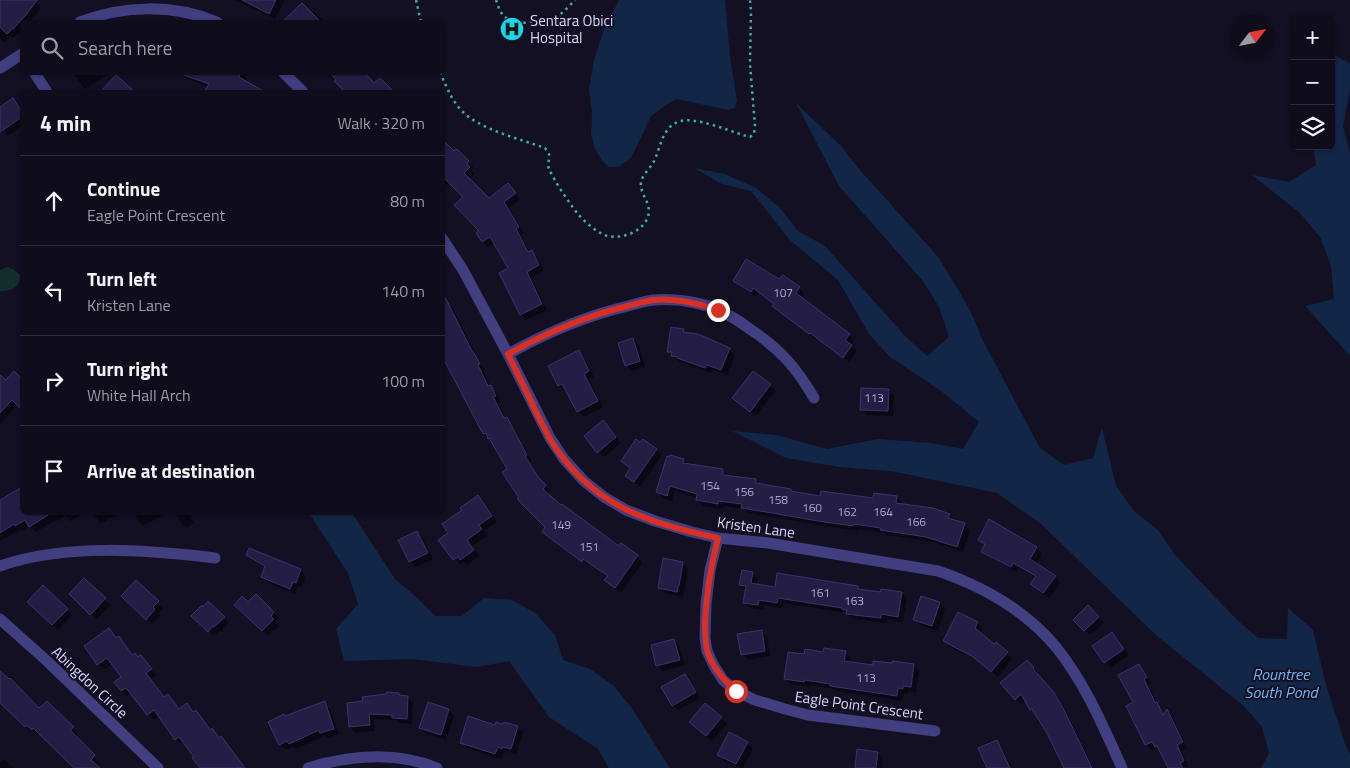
<!DOCTYPE html>
<html lang="en">
<head>
<meta charset="utf-8">
<style>
	body { margin:0; font-family:"Titillium Web",sans-serif; background:#1d1a28; color:#f1f3f6 }
	.controls { position:absolute; right:15px; top:15px; display:grid; overflow:hidden; border-radius:8px; box-shadow:0 1px 4px #0004 }
	.controls button { width:45px; height:45px; display:grid; place-items:center; padding:0; border:0; border-bottom:1px solid #2f2c3a; background:#0f0c1b; color:#f1f3f6; font:25px sans-serif }
	.compass { position:absolute; left:1230px; top:15px; width:45px; height:45px; border-radius:50%; background:#0f0c1b; box-shadow:0 1px 4px #0004; rotate:58deg }
	.stop { position:absolute; width:15px; height:15px; margin:-11px; border:4px solid #d93025; border-radius:50%; background:#fff }
	.stop.end { background:#d93025; border-color:#fff; box-shadow:0 1px 5px #0008 }
	.list { margin:0; padding:0; list-style:none }
	h2 { display:flex; justify-content:space-between; align-items:center; height:65px; margin:0; padding:0 20px; font-size:21px }
	h2 small { font-size:16px; font-weight:400; color:#9b9ba3 }
	.list li { display:grid; grid-template-columns:32px 1fr auto; gap:15px; align-items:center; box-sizing:border-box; height:90px; padding:0 20px; border-top:1px solid #2f2c3a }
	.list b { display:block; font-size:19px; white-space:nowrap }
	.list p { margin:0; font-size:16px; white-space:nowrap; color:#9b9ba3 }
	.list em { font-size:16px; font-style:normal; color:#9b9ba3 }
	.icon { flex:none; width:28px; height:28px; fill:none; stroke:currentColor; stroke-width:2; stroke-linecap:round; stroke-linejoin:round }
	.map { position:relative; flex:none; width:1350px; height:768px; overflow:hidden }
	.search { position:absolute; background:#0f0c1b; box-shadow:0 1px 4px #0004; left:20px; top:20px; width:425px; height:55px; display:flex; align-items:center; gap:12px; box-sizing:border-box; padding:0 18px; border-radius:8px; color:#9b9ba3; font-size:19px }
	.panel { position:absolute; background:#0f0c1b; box-shadow:0 1px 4px #0004; left:20px; top:90px; width:425px; height:425px; border-radius:8px }
	.map>svg:first-child { display:block }
	.green { fill:#142e2c }
	.water { fill:#122647 }
	.shadow { fill:#0007 }
	.building { fill:#251e44; stroke:#3d316e }
	.lines { fill:none; stroke-linecap:round; stroke-linejoin:round }
	.path { stroke:#38afa7; stroke-width:2.5; stroke-dasharray:2.5 4; stroke-linecap:butt }
	.minor { stroke:#413f80; stroke-width:11 }
	.route { stroke:#d93025; stroke-width:6 }
	.labels { text-anchor:middle; dominant-baseline:central; stroke-width:4; stroke-linejoin:round; paint-order:stroke }
	.number-label { font-size:12px; fill:#ada8ce }
	.poi-label { font-size:15px; fill:#dad6fc; stroke:#141024; text-anchor:start }
	.street-label { font-size:15px; fill:#dad6fc; stroke:#141024 }
	.water-label { font-size:16px; font-style:italic; fill:#6bb6f5; stroke:#141024 }
</style>
</head>
<body>
<div class="map">
<svg width="1350" height="768" viewBox="0 0 1350 768">
	<rect width="100%" height="100%" fill="#141024"/>
	<path class="green" d="M 8,267 L 14,270 L 20,275 C 22,286 10,292 0,291 L 0,270 Z"/>
	<g class="water">
		<path d="M 619,0 L 725,0 L 730,57 L 737,100 L 735,108 L 728,110 L 677,99 L 667,104 L 651,116 L 631,158 L 618,167 L 609,167 L 602,160 L 595,149 L 591,134 L 592,112 L 589,89 L 594,60 L 603,32 Z"/>
		<path d="M 1331,53 L 1350,64 L 1350,89 L 1343,126 L 1350,153 L 1350,356 L 1305,306 L 1334,299 L 1331,266 L 1320,237 L 1300,213 L 1252,175 L 1289,182 L 1316,165 L 1313,146 L 1331,146 Z"/>
		<path d="M 796,103 L 840,145 L 859,169 L 939,258 L 970,310 L 983,341 L 1040,448 L 1064,465 L 1093,458 L 1102,428 L 1116,486 L 1134,511 L 1158,530 L 1175,555 L 1236,619 L 1258,638 L 1287,639 L 1288,608 L 1313,630 L 1327,689 L 1346,746 L 1350,754 L 1350,768 L 1261,768 L 1269,753 L 1262,727 L 1244,706 L 1157,636 L 1040,523 L 997,493 L 891,471 L 839,467 L 786,458 L 732,431 L 776,435 L 827,449 L 878,439 L 931,443 L 963,449 L 979,422 L 941,391 L 890,357 L 869,334 L 838,280 L 790,240 L 751,191 L 722,184 L 694,168 L 725,174 L 756,188 L 780,208 L 798,231 L 825,246 L 905,336 L 927,356 L 949,337 L 939,307 L 923,281 L 839,186 Z"/>
		<path d="M 309,513 L 352,513 L 395,579 L 416,597 L 435,616 L 462,616 L 484,598 L 512,600 L 535,613 L 555,635 L 563,660 L 590,669 L 614,686 L 631,707 L 670,768 L 609,768 L 598,749 L 549,717 L 509,661 L 477,667 L 412,659 L 344,661 L 336,629 L 358,604 L 348,573 Z"/>
	</g>
	<g class="shadow">
		<path d="M 7,0 L 33,0 L 41,8 L 30,22 L 22,22 L 22,31 L 20,34 L 19,33 L 13,38 L 11,36 L 5,43 L 0,38 L 0,9 Z"/>
		<path d="M 235,0 L 285,0 L 275,19 Z"/>
		<path d="M 302,5 L 311,14 L 314,11 L 325,22 L 284,22 Z"/>
		<path d="M 76,72 L 106,72 L 107,75 L 85,89 L 74,75 Z"/>
		<path d="M 240,72 L 247,78 L 245,82 L 261,92 L 206,92 L 208,87 L 186,78 L 181,73 Z"/>
		<path d="M 326,72 L 362,72 L 374,85 L 380,80 L 392,92 L 364,92 L 360,88 L 355,92 L 346,92 Z"/>
		<path d="M 116,77 L 133,92 L 102,92 Z"/>
		<path d="M 13,100 L 22,111 L 22,126 L 8,136 L 0,126 L 0,108 Z"/>
		<path d="M 442,141 L 454,153 L 457,150 L 474,168 L 471,170 L 475,174 L 469,179 L 489,200 L 513,191 L 520,199 L 509,208 L 524,233 L 520,235 L 530,252 L 531,252 L 537,257 L 544,271 L 531,278 L 547,310 L 526,320 L 521,314 L 510,269 L 495,243 L 488,247 L 483,241 L 481,231 L 465,197 L 450,182 L 442,189 Z"/>
		<path d="M 22,142 L 22,151 L 18,147 Z"/>
		<path d="M 735,281 L 779,281 L 799,288 L 804,294 L 801,298 L 849,335 L 854,340 L 851,345 L 857,351 L 849,362 L 816,337 L 815,339 L 780,312 L 775,304 L 759,293 L 757,297 L 740,286 Z"/>
		<path d="M 447,303 L 453,308 L 477,358 L 485,370 L 483,371 L 491,387 L 496,392 L 501,402 L 498,403 L 506,419 L 507,418 L 512,424 L 532,461 L 529,462 L 543,484 L 551,491 L 547,495 L 561,507 L 619,548 L 621,544 L 643,562 L 621,593 L 606,580 L 608,577 L 590,564 L 588,566 L 549,537 L 543,532 L 547,527 L 520,498 L 509,470 L 490,439 L 484,434 L 447,361 L 442,362 L 442,305 Z"/>
		<path d="M 683,330 L 687,334 L 729,349 L 735,355 L 727,375 L 713,369 L 711,373 L 678,361 L 668,351 Z"/>
		<path d="M 633,339 L 639,345 L 645,367 L 632,371 L 626,365 Z"/>
		<path d="M 579,352 L 584,358 L 594,377 L 589,379 L 603,407 L 584,417 L 578,411 L 567,390 L 565,391 L 559,386 L 550,367 Z"/>
		<path d="M 14,373 L 22,381 L 22,409 L 18,405 L 0,424 L 0,385 L 6,382 Z"/>
		<path d="M 770,385 L 776,390 L 756,416 L 734,398 Z"/>
		<path d="M 888,390 L 894,396 L 893,416 L 867,415 L 861,409 Z"/>
		<path d="M 608,428 L 621,443 L 604,457 L 598,452 Z"/>
		<path d="M 656,450 L 662,455 L 640,487 L 626,475 Z"/>
		<path d="M 671,456 L 684,460 L 688,465 L 723,471 L 729,477 L 756,480 L 760,485 L 791,490 L 794,493 L 821,497 L 874,500 L 896,497 L 902,503 L 901,505 L 949,515 L 955,520 L 964,524 L 970,530 L 963,552 L 933,542 L 887,535 L 885,533 L 859,529 L 859,531 L 825,526 L 748,513 L 744,509 L 724,506 L 723,509 L 703,506 L 697,500 L 697,498 L 675,491 L 672,501 L 663,498 L 657,492 Z"/>
		<path d="M 19,490 L 22,494 L 22,512 L 86,512 L 71,521 L 65,516 L 57,521 L 56,520 L 36,532 L 30,526 L 22,531 L 20,530 L 0,541 L 0,502 Z"/>
		<path d="M 478,497 L 483,503 L 497,522 L 484,531 L 487,536 L 472,546 L 479,556 L 467,565 L 464,562 L 460,565 L 440,540 L 449,533 L 463,510 Z"/>
		<path d="M 92,512 L 123,512 L 113,518 L 111,517 L 101,524 Z"/>
		<path d="M 133,512 L 169,512 L 143,526 L 138,521 Z"/>
		<path d="M 175,512 L 197,512 L 190,517 L 194,523 L 186,528 L 181,522 Z"/>
		<path d="M 989,521 L 1036,548 L 1042,554 L 1036,564 L 1055,577 L 1060,582 L 1050,598 L 1037,590 L 1032,584 L 1036,578 L 1019,568 L 1017,572 L 989,557 L 983,551 L 986,546 L 979,540 Z"/>
		<path d="M 417,532 L 423,538 L 433,559 L 416,567 L 410,561 Z"/>
		<path d="M 248,554 L 300,570 L 306,576 L 301,588 L 298,586 L 295,594 L 268,583 L 262,577 L 266,567 L 253,560 Z"/>
		<path d="M 683,563 L 688,568 L 685,591 L 684,591 L 683,597 L 665,593 L 660,587 Z"/>
		<path d="M 752,573 L 758,578 L 756,585 L 776,588 L 858,587 L 862,590 L 881,593 L 901,593 L 907,598 L 903,622 L 887,619 L 886,623 L 870,621 L 853,619 L 847,613 L 783,603 L 782,608 L 764,605 L 763,610 L 750,608 L 744,602 L 746,590 L 740,584 Z"/>
		<path d="M 84,580 L 110,605 L 97,619 L 70,594 Z"/>
		<path d="M 136,582 L 163,608 L 158,614 L 160,616 L 152,624 L 122,596 Z"/>
		<path d="M 43,587 L 72,615 L 58,630 L 29,602 Z"/>
		<path d="M 256,596 L 279,618 L 275,622 L 279,626 L 268,636 L 236,605 L 248,604 Z"/>
		<path d="M 208,603 L 229,623 L 221,632 L 219,631 L 214,636 L 193,616 Z"/>
		<path d="M 940,603 L 945,609 L 938,631 L 920,625 L 914,620 Z"/>
		<path d="M 1088,607 L 1104,623 L 1090,635 L 1075,620 Z"/>
		<path d="M 977,623 L 983,628 L 980,634 L 1007,653 L 1012,659 L 998,677 L 980,662 L 950,647 L 944,641 Z"/>
		<path d="M 109,630 L 117,639 L 119,637 L 124,643 L 133,655 L 146,662 L 156,675 L 151,679 L 165,698 L 168,695 L 180,710 L 187,705 L 194,713 L 196,712 L 211,731 L 212,730 L 217,735 L 245,768 L 205,768 L 185,742 L 181,745 L 176,739 L 159,716 L 154,720 L 132,693 L 127,696 L 122,691 L 116,682 L 123,677 L 112,663 L 104,670 L 98,664 Z"/>
		<path d="M 761,631 L 767,637 L 770,656 L 748,660 L 742,654 Z"/>
		<path d="M 1112,633 L 1118,639 L 1129,655 L 1111,668 L 1105,662 L 1094,646 Z"/>
		<path d="M 674,640 L 679,646 L 685,665 L 663,671 L 657,665 Z"/>
		<path d="M 824,653 L 845,653 L 851,658 L 850,663 L 874,666 L 914,665 L 919,671 L 916,693 L 908,691 L 908,694 L 904,693 L 902,701 L 837,691 L 834,689 L 810,685 L 810,687 L 791,684 L 785,679 L 805,656 Z"/>
		<path d="M 1139,665 L 1144,671 L 1151,683 L 1148,685 L 1159,706 L 1164,714 L 1167,710 L 1172,715 L 1187,748 L 1181,751 L 1189,767 L 1163,768 L 1168,766 L 1161,751 L 1157,747 L 1152,750 L 1146,744 L 1135,703 Z"/>
		<path d="M 1033,667 L 1039,674 L 1038,675 L 1058,698 L 1068,715 L 1093,768 L 1065,768 L 1049,734 L 1037,715 L 1031,709 L 1026,700 L 1021,704 L 1016,699 Z"/>
		<path d="M 0,673 L 39,710 L 47,703 L 78,734 L 75,737 L 100,762 L 96,766 L 98,768 L 73,768 L 72,767 L 73,765 L 39,733 L 38,735 L 33,730 L 31,732 L 0,702 Z"/>
		<path d="M 685,675 L 691,681 L 700,698 L 678,710 L 673,705 Z"/>
		<path d="M 399,694 L 402,697 L 408,697 L 413,703 L 412,724 L 399,723 L 396,720 L 374,719 L 375,731 L 356,733 L 350,727 L 364,702 Z"/>
		<path d="M 324,703 L 330,708 L 339,734 L 327,738 L 325,736 L 296,749 L 293,746 L 286,750 L 280,744 L 285,717 Z"/>
		<path d="M 429,703 L 449,710 L 454,716 L 446,740 L 426,734 L 421,728 Z"/>
		<path d="M 706,705 L 727,724 L 712,741 L 696,727 Z"/>
		<path d="M 505,723 L 518,727 L 523,733 L 516,754 L 509,751 L 508,753 L 504,752 L 501,759 L 467,748 L 462,742 L 496,726 L 504,726 Z"/>
		<path d="M 997,741 L 1002,747 L 1012,768 L 988,768 Z"/>
		<path d="M 747,743 L 753,749 L 743,768 L 724,761 L 719,755 Z"/>
		<path d="M 878,753 L 883,759 L 882,768 L 856,768 Z"/>
		<path d="M 4,759 L 13,768 L 0,768 L 0,763 Z"/>
	</g>
	<g class="building">
		<path d="M 0,0 L 37,0 L 26,15 L 13,29 L 13,28 L 7,34 L 0,27 Z"/>
		<path d="M 242,0 L 276,0 L 269,14 Z"/>
		<path d="M 302,3 L 321,22 L 282,22 Z"/>
		<path d="M 181,72 L 241,72 L 239,77 L 265,92 L 204,92 L 209,84 L 181,74 Z"/>
		<path d="M 329,72 L 364,72 L 374,83 L 380,78 L 394,92 L 345,92 L 334,81 L 336,80 Z"/>
		<path d="M 116,75 L 135,92 L 100,92 Z"/>
		<path d="M 13,98 L 22,112 L 22,117 L 0,132 L 0,107 Z"/>
		<path d="M 442,139 L 454,151 L 457,149 L 469,161 L 467,164 L 470,167 L 464,173 L 489,198 L 508,183 L 516,193 L 504,202 L 519,227 L 516,229 L 528,252 L 532,250 L 539,265 L 527,272 L 542,304 L 520,315 L 499,273 L 508,268 L 490,237 L 482,242 L 476,233 L 479,231 L 454,205 L 463,197 L 442,176 Z"/>
		<path d="M 746,259 L 779,279 L 783,275 L 800,287 L 796,293 L 850,334 L 845,340 L 852,345 L 843,358 L 810,333 L 809,334 L 772,306 L 774,304 L 753,288 L 751,292 L 733,281 Z"/>
		<path d="M 442,291 L 473,353 L 474,353 L 480,364 L 478,365 L 488,386 L 491,385 L 496,396 L 493,397 L 504,418 L 507,417 L 527,455 L 525,456 L 538,477 L 546,485 L 543,489 L 561,505 L 562,504 L 619,546 L 621,543 L 638,555 L 615,588 L 604,580 L 608,576 L 583,559 L 582,562 L 542,532 L 545,527 L 517,499 L 519,498 L 502,472 L 507,469 L 489,438 L 488,439 L 486,433 L 483,434 L 442,356 Z"/>
		<path d="M 671,327 L 684,329 L 683,332 L 698,334 L 730,348 L 721,370 L 707,365 L 705,368 L 677,358 L 677,357 L 671,356 L 672,352 L 667,352 Z"/>
		<path d="M 633,338 L 640,361 L 625,366 L 618,343 Z"/>
		<path d="M 579,350 L 589,371 L 584,374 L 598,401 L 577,412 L 562,384 L 558,386 L 548,366 Z"/>
		<path d="M 14,371 L 22,379 L 22,410 L 12,400 L 0,413 L 0,375 L 6,380 Z"/>
		<path d="M 753,371 L 771,384 L 750,412 L 732,398 Z"/>
		<path d="M 861,388 L 889,389 L 888,411 L 860,410 Z"/>
		<path d="M 603,420 L 616,437 L 597,453 L 584,436 Z"/>
		<path d="M 636,439 L 640,442 L 643,439 L 657,449 L 634,482 L 625,476 L 630,468 L 621,461 Z"/>
		<path d="M 670,455 L 684,459 L 683,463 L 723,469 L 723,475 L 756,479 L 756,483 L 791,489 L 791,491 L 820,496 L 821,491 L 873,498 L 874,493 L 897,496 L 896,503 L 933,508 L 950,514 L 948,518 L 965,523 L 957,547 L 926,537 L 880,530 L 881,528 L 853,524 L 853,526 L 818,521 L 772,513 L 741,508 L 742,504 L 718,501 L 718,504 L 696,500 L 697,494 L 670,486 L 667,496 L 656,492 L 667,456 L 669,457 Z"/>
		<path d="M 22,487 L 22,512 L 53,512 L 29,527 L 25,520 L 15,526 L 14,524 L 0,533 L 0,500 Z"/>
		<path d="M 478,495 L 492,516 L 479,525 L 482,529 L 467,540 L 474,550 L 460,560 L 458,557 L 453,560 L 438,540 L 448,533 L 442,524 L 462,510 L 460,508 Z"/>
		<path d="M 989,519 L 1037,547 L 1030,559 L 1056,576 L 1043,593 L 1030,584 L 1036,576 L 1013,563 L 1011,567 L 981,552 L 985,544 L 978,540 Z"/>
		<path d="M 417,531 L 428,553 L 409,562 L 398,540 Z"/>
		<path d="M 249,548 L 301,569 L 296,583 L 293,582 L 290,589 L 261,577 L 265,566 L 246,555 Z"/>
		<path d="M 663,558 L 683,562 L 679,586 L 678,586 L 677,592 L 658,588 Z"/>
		<path d="M 742,570 L 753,572 L 751,583 L 775,587 L 777,573 L 858,586 L 858,589 L 880,592 L 881,589 L 902,592 L 898,617 L 881,614 L 881,618 L 863,616 L 846,614 L 847,610 L 842,609 L 842,608 L 778,598 L 777,603 L 759,600 L 758,605 L 743,603 L 746,586 L 739,585 Z"/>
		<path d="M 84,578 L 106,598 L 90,615 L 69,594 Z"/>
		<path d="M 136,580 L 159,601 L 153,607 L 155,609 L 146,620 L 121,596 Z"/>
		<path d="M 43,585 L 68,609 L 52,625 L 27,602 Z"/>
		<path d="M 256,594 L 274,612 L 271,616 L 274,619 L 262,631 L 234,605 L 242,596 L 248,602 Z"/>
		<path d="M 921,596 L 940,602 L 932,626 L 913,620 Z"/>
		<path d="M 208,601 L 225,617 L 214,627 L 213,626 L 208,632 L 191,616 L 202,605 L 203,607 Z"/>
		<path d="M 1088,605 L 1099,617 L 1084,631 L 1073,620 Z"/>
		<path d="M 958,612 L 978,622 L 975,628 L 994,644 L 996,642 L 1008,652 L 991,672 L 973,657 L 943,641 Z"/>
		<path d="M 109,628 L 116,638 L 119,636 L 132,655 L 135,653 L 138,657 L 141,655 L 152,669 L 146,673 L 164,697 L 168,694 L 179,709 L 187,703 L 193,712 L 196,710 L 210,730 L 212,728 L 219,738 L 221,736 L 245,768 L 200,768 L 192,758 L 194,757 L 179,737 L 175,740 L 154,710 L 147,715 L 126,688 L 121,691 L 114,682 L 121,677 L 107,658 L 97,665 L 84,646 Z"/>
		<path d="M 762,630 L 765,651 L 741,655 L 737,634 Z"/>
		<path d="M 1112,632 L 1124,649 L 1104,663 L 1092,646 Z"/>
		<path d="M 674,639 L 680,660 L 656,666 L 651,645 Z"/>
		<path d="M 824,648 L 846,651 L 844,661 L 873,665 L 873,661 L 892,663 L 892,661 L 914,664 L 911,687 L 903,686 L 903,689 L 898,688 L 897,696 L 830,686 L 830,684 L 805,680 L 804,682 L 784,679 L 788,652 L 804,654 L 805,649 L 823,652 Z"/>
		<path d="M 1027,660 L 1034,668 L 1033,669 L 1053,691 L 1063,708 L 1092,768 L 1064,768 L 1048,735 L 1032,709 L 1030,710 L 1021,694 L 1015,700 L 1000,683 Z"/>
		<path d="M 1139,664 L 1147,677 L 1144,679 L 1155,703 L 1157,702 L 1163,715 L 1167,709 L 1183,742 L 1177,745 L 1184,761 L 1180,763 L 1183,768 L 1168,768 L 1157,746 L 1155,747 L 1152,742 L 1145,745 L 1126,706 L 1133,702 L 1118,675 Z"/>
		<path d="M 0,671 L 9,679 L 10,678 L 39,708 L 47,701 L 74,727 L 70,730 L 95,755 L 91,760 L 100,768 L 74,768 L 33,728 L 32,730 L 26,725 L 25,727 L 0,703 Z"/>
		<path d="M 685,674 L 696,692 L 672,706 L 661,687 Z"/>
		<path d="M 387,692 L 399,693 L 399,695 L 408,696 L 407,719 L 392,718 L 392,715 L 369,714 L 370,725 L 349,727 L 347,703 L 363,701 L 362,697 L 386,694 Z"/>
		<path d="M 325,701 L 334,729 L 320,733 L 319,730 L 289,744 L 287,741 L 279,745 L 268,722 L 284,714 L 285,716 Z"/>
		<path d="M 428,702 L 449,709 L 441,735 L 419,728 Z"/>
		<path d="M 705,703 L 722,717 L 706,736 L 689,722 Z"/>
		<path d="M 468,716 L 495,725 L 496,722 L 503,724 L 504,722 L 518,726 L 511,749 L 503,747 L 502,749 L 498,747 L 495,754 L 460,743 Z"/>
		<path d="M 729,732 L 748,742 L 736,764 L 717,755 Z"/>
		<path d="M 997,740 L 1010,768 L 987,768 L 978,748 Z"/>
		<path d="M 857,749 L 878,752 L 876,768 L 855,768 Z"/>
	</g>
	<g class="lines">
		<g class="path">
			<path d="M 416,0 L 421,22"/>
			<path d="M 496,0 C 498,6 500,13 505,17 C 516,27 546,22 558,16 C 564,12 570,5 575,0"/>
			<path d="M 440,72 C 446,86 451,99 461,110 C 478,129 520,139 545,148 C 546,150 548,152 549,154 C 550,159 547,164 549,169 C 555,182 569,203 578,214 C 585,222 598,234 608,236 C 623,239 641,232 647,219 C 654,204 639,195 641,182 C 642,176 649,169 653,163 C 661,149 661,126 681,121 C 696,117 727,130 743,135 L 750,137 L 754,134 L 755,126 L 750,64 L 751,11 L 750,0"/>
		</g>
		<g class="minor">
			<path d="M 80,22 C 124,5 173,4 217,22"/>
			<path d="M 0,68 L 22,54"/>
			<path d="M 34,72 L 47,92"/>
			<path d="M 283,72 L 303,92"/>
			<path d="M 442,238 L 463,270 L 508,354 L 550,438 L 564,459 L 584,481 L 604,497 L 626,510 L 655,521 L 692,532 L 718,538 L 768,543 L 938,571 C 982,586 1025,610 1056,647 C 1085,683 1103,726 1122,768"/>
			<path d="M 508,354 C 546,333 585,316 628,306 C 636,304 645,301 654,300 C 667,299 682,300 696,303 C 716,307 734,317 750,329 C 780,349 796,367 814,398"/>
			<path d="M 718,538 L 710,570 L 706,604 L 705,638 L 707,651 L 714,666 L 723,680 L 736,691 L 755,700 L 785,709 L 808,715 L 935,731"/>
			<path d="M 0,566 C 66,543 147,550 215,558"/>
			<path d="M 0,619 L 47,661 L 158,768"/>
			<path d="M 308,768 C 351,755 395,751 437,768"/>
		</g>
	</g>
	<g class="lines">
		<path class="route" d="M 718,310 C 697,303 676,298 654,300 C 645,301 636,304 628,306 C 585,316 546,333 508,354 C 517,373 527,392 536,412 C 541,421 545,430 550,439 C 590,505 647,523 718,538 C 711,566 706,593 705,623 C 705,632 705,641 707,650 C 712,667 723,679 736,691"/>
	</g>
	<defs>
		<g id="hospital-disc" transform="scale(1.25)"><circle r="9.5" fill="#10d9ee" stroke="#141024"/><path d="M-5-5h3v3.5h4V-5h3V5h-3V1.5h-4V5h-3Z" fill="#111"/></g>
	</defs>
	<g fill-rule="evenodd">
		<use href="#hospital-disc" x="512" y="29"/>
	</g>
	<g class="labels">
		<g class="number-label">
			<text x="783" y="292">107</text>
			<text x="874" y="397">113</text>
			<text x="710" y="485">154</text>
			<text x="744" y="491">156</text>
			<text x="778" y="499">158</text>
			<text x="812" y="507">160</text>
			<text x="847" y="511">162</text>
			<text x="883" y="511">164</text>
			<text x="916" y="521">166</text>
			<text x="561" y="524">149</text>
			<text x="589" y="546">151</text>
			<text x="820" y="592">161</text>
			<text x="854" y="600">163</text>
			<text x="866" y="677">113</text>
		</g>
		<g class="poi-label">
			<text x="530" y="20">Sentara Obici<tspan x="530" dy="17">Hospital</tspan></text>
		</g>
		<g class="street-label">
			<text transform="translate(756 527) rotate(8)">Kristen Lane</text>
			<text transform="translate(90 682) rotate(43)">Abingdon Circle</text>
			<text transform="translate(859 705) rotate(8)">Eagle Point Crescent</text>
		</g>
		<g class="water-label">
			<text x="1281" y="674">Rountree<tspan x="1281" dy="18">South Pond</tspan></text>
		</g>
	</g>
</svg>
<div class="controls">
<button>+</button>
<button>−</button>
<button><svg class="icon" aria-label="layers" viewBox="0 0 24 24"><path d="M12 4l9 5-9 5-9-5zM3 14l9 5 9-5"/></svg></button>
</div>
<svg class="compass" viewBox="-18 -18 36 36"><path d="M0-13l5 13h-10z" fill="#e53935"/><path d="M0 13l5-13h-10z" fill="#9b9ba3"/></svg>
<div class="stop" style="left:736px;top:691px"></div>
<div class="stop end" style="left:718px;top:310px"></div>
<div class="search"><svg class="icon" aria-label="search" viewBox="0 0 24 24"><circle cx="10" cy="10" r="6"/><path d="M15 15l6 6"/></svg>Search here</div>
<section class="panel">
<h2>4 min<small>Walk · 320 m</small></h2>
<ul class="list">
<li><svg class="icon" aria-label="ahead" viewBox="0 0 24 24"><path d="M12 20V5M6 11l6-6 6 6"/></svg><div><b>Continue</b><p>Eagle Point Crescent</p></div><em>80 m</em></li>
<li><svg class="icon" aria-label="left" viewBox="0 0 24 24"><path d="M17 20v-9H6M10 6l-5 5 5 5"/></svg><div><b>Turn left</b><p>Kristen Lane</p></div><em>140 m</em></li>
<li><svg class="icon" aria-label="right" viewBox="0 0 24 24"><path d="M7 20v-9h11M14 6l5 5-5 5"/></svg><div><b>Turn right</b><p>White Hall Arch</p></div><em>100 m</em></li>
<li><svg class="icon" aria-label="arrive" viewBox="0 0 24 24"><path d="M6 21V4h12l-3 4 3 4H6"/></svg><div><b>Arrive at destination</b></div></li>
</ul>
</section>
</div>
</body>
</html>
